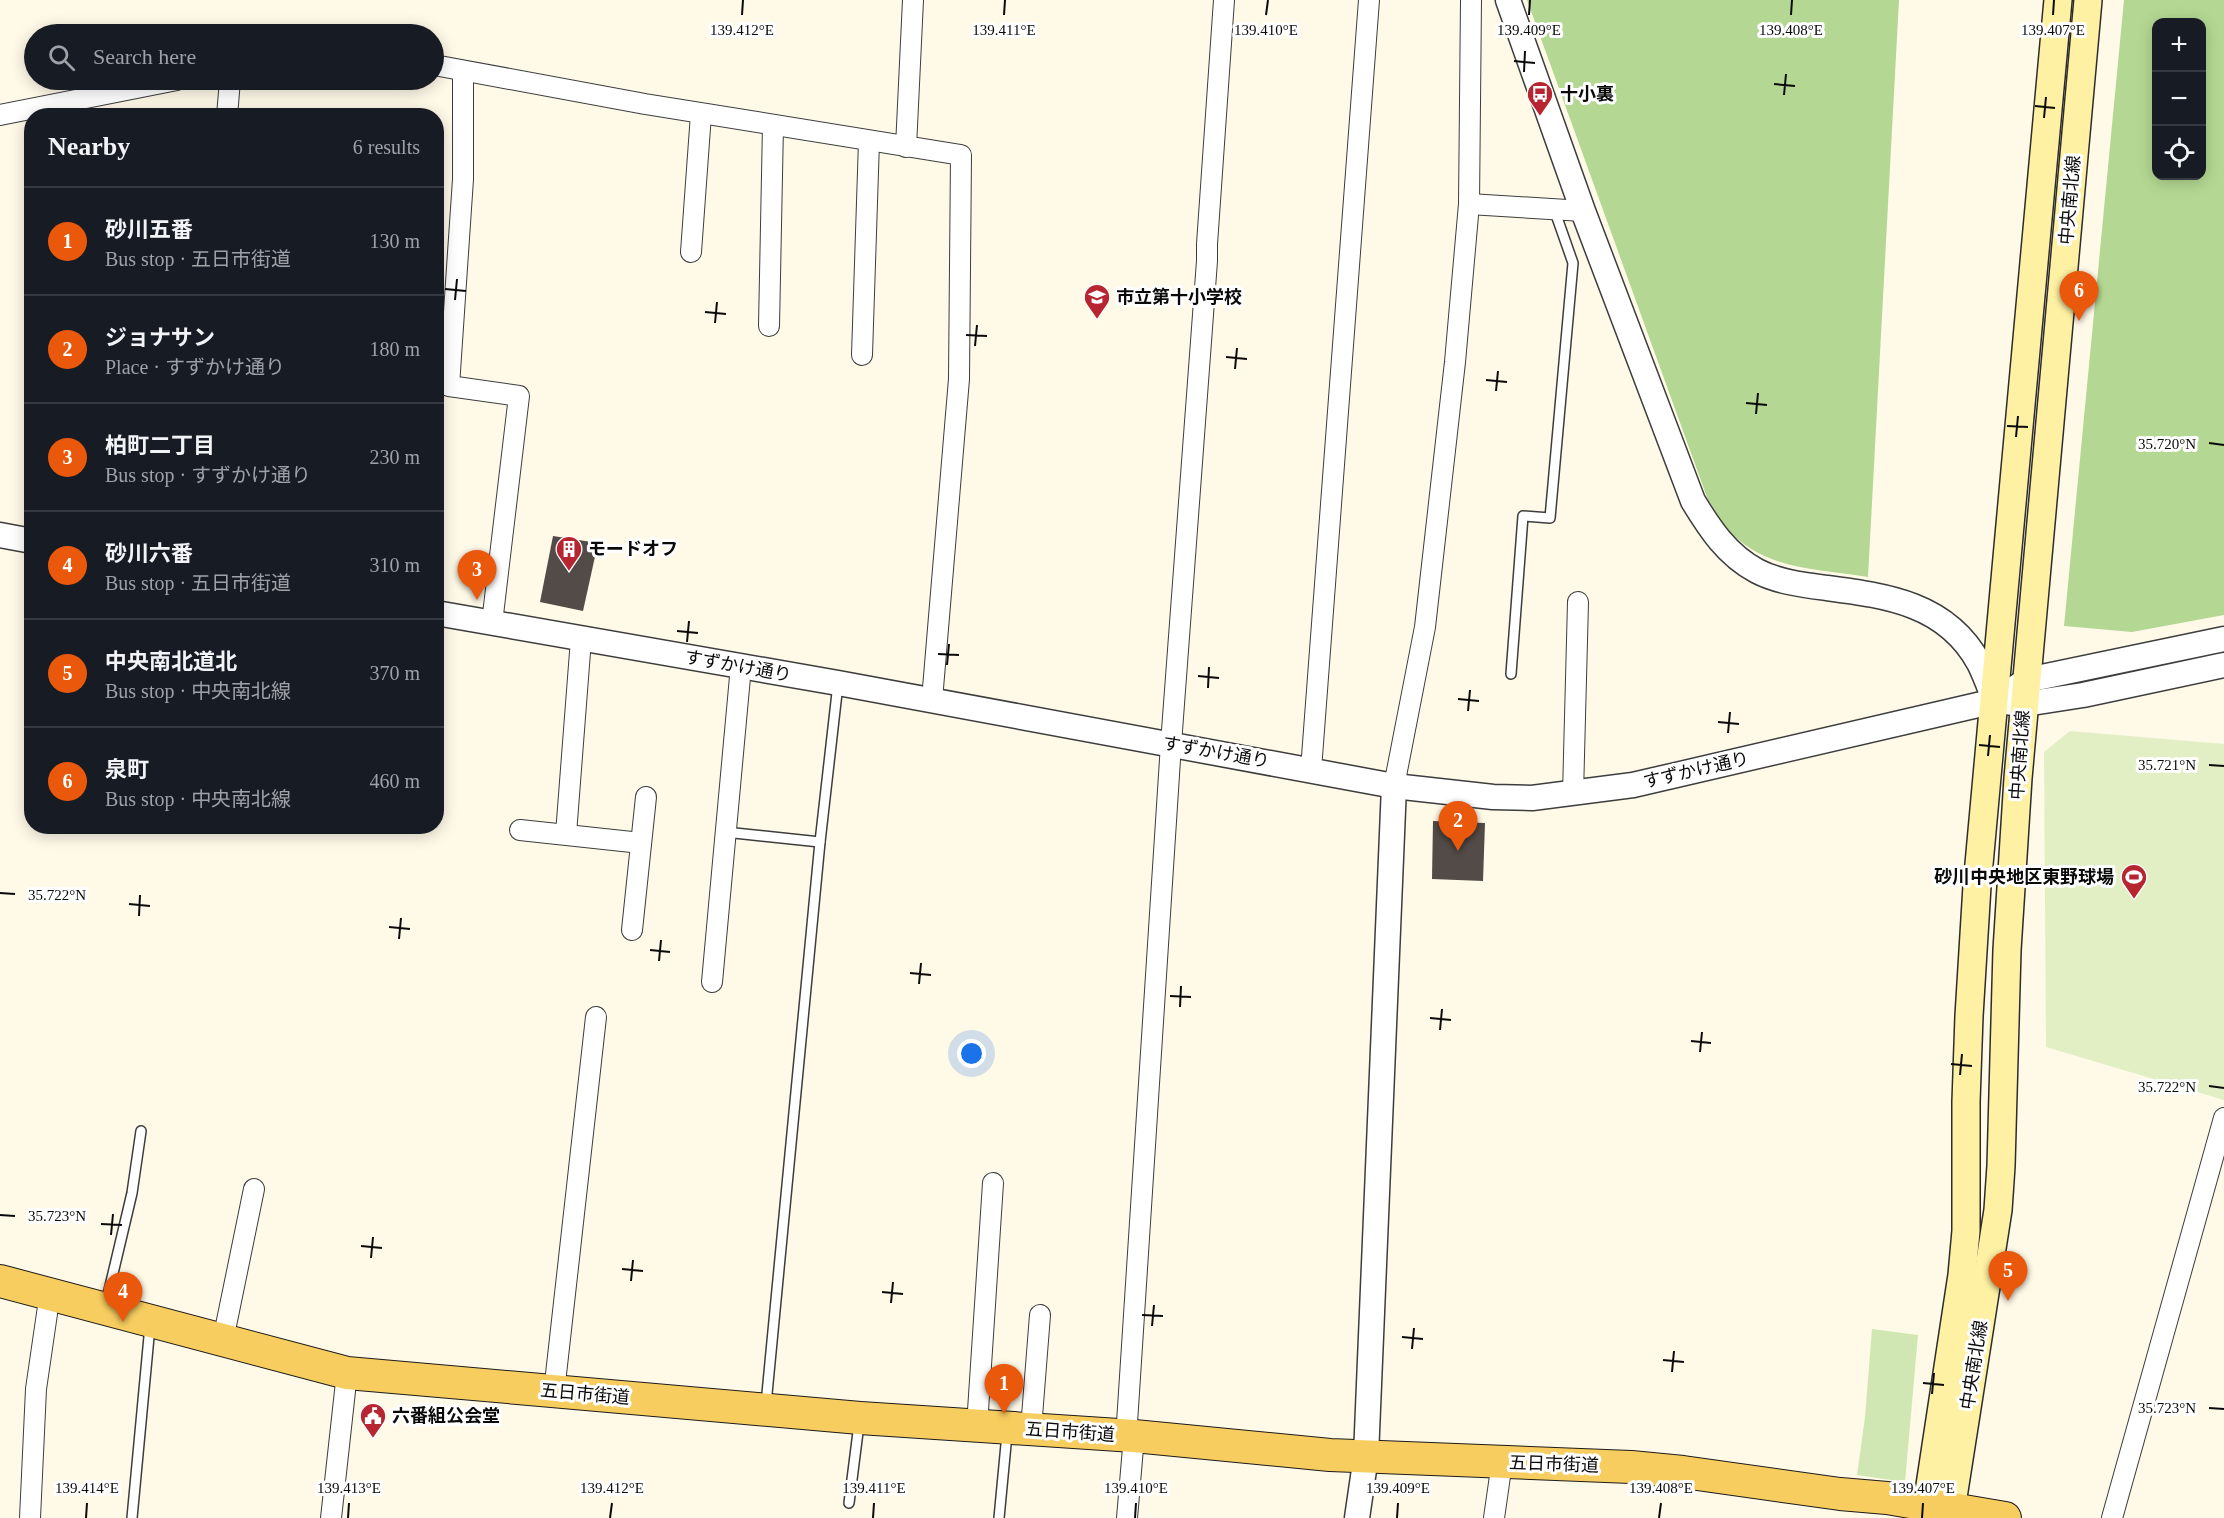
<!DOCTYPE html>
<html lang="en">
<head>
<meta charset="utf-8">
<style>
	body { margin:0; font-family:"Times New Roman","Noto Sans JP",serif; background:#242831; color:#f1f3f6 }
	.controls { position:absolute; right:18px; top:18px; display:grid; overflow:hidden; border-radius:12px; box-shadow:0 3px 15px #0003 }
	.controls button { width:54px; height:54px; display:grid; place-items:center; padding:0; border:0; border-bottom:2px solid #363941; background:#171b24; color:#f1f3f6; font:30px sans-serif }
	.you { position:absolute; left:972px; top:1054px; width:21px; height:21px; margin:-15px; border:4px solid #fff; border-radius:50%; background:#1a73e8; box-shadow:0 0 0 9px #1a73e833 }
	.badge { display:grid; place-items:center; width:39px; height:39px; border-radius:50%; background:#ea580c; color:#fff; font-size:20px; font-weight:700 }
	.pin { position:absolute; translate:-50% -50px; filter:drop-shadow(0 2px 3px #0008) }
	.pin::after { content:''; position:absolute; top:32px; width:21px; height:18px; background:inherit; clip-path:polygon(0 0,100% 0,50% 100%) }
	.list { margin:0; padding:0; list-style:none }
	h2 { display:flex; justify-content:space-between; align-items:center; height:78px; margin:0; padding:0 24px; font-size:26px }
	h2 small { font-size:20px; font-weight:400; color:#9ea1a6 }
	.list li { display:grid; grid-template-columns:39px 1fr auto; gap:18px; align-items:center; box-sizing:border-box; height:108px; padding:0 24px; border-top:2px solid #363941 }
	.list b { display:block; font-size:22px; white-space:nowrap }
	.list p { margin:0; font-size:20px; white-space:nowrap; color:#9ea1a6 }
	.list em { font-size:20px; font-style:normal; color:#9ea1a6 }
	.icon { flex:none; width:33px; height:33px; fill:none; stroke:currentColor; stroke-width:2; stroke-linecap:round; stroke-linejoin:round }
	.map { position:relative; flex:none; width:2224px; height:1518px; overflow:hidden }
	.search { position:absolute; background:#171b24; box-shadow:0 3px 15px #0003; left:24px; top:24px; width:420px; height:66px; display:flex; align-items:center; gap:15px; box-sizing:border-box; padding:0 21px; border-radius:33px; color:#9ea1a6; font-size:22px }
	.panel { position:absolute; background:#171b24; box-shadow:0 3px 15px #0003; left:24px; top:108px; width:420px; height:726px; border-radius:24px }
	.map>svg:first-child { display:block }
	.green { fill:#d0e7b3 }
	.forest { fill:#b4d893; fill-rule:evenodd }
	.pitch { fill:#e2efc5 }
	.building { fill:#534b47 }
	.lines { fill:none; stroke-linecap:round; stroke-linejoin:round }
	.service-casing { stroke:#3d3d3d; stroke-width:12 }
	.minor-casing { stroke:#3d3d3d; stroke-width:22 }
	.tertiary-casing { stroke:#3d3d3d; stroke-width:27 }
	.secondary-casing { stroke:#2c2c2c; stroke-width:30 }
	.primary-casing { stroke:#1b1b1b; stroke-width:34 }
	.service { stroke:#fff; stroke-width:9 }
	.minor { stroke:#fff; stroke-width:20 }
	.tertiary { stroke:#fff; stroke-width:24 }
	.secondary { stroke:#fef1a3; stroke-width:27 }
	.primary { stroke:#f7cd5f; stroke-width:32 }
	.ticks { fill:none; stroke:#0a0a0a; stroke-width:2 }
	.labels { text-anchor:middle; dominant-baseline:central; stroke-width:6; stroke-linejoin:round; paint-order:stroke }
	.poi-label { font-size:18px; font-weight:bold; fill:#0a0a0a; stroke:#fff; text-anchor:start }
	.street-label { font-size:18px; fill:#0a0a0a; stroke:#fff }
	.ticks-label { font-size:15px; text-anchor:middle; fill:#0a0a0a; stroke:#fff; stroke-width:6; stroke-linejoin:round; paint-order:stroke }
</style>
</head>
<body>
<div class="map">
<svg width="2224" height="1518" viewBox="0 0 2224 1518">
	<rect width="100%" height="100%" fill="#fff9e8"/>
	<path class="green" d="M 1872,1329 L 1918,1335 L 1905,1482 L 1857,1475 L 1865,1417 Z"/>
	<g class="forest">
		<path d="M 1527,0 L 1899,0 L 1868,577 C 1818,569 1761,570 1726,527 C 1719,519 1714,508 1708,500 Z"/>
		<path d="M 2124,0 L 2224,0 L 2224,615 L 2132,632 L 2064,626 ZM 2156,22 L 2202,22 L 2202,176 L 2156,176 Z"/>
	</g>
	<path class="pitch" d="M 2070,731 L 2224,744 L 2224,1100 L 2046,1047 L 2044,752 Z"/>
	<g class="building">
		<path d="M 553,536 L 598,543 L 583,611 L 540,602 Z"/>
		<path d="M 1433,821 L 1485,823 L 1483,881 L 1432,879 Z"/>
	</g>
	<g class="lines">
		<g class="service-casing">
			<g id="service">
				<path d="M 1511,674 L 1523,516 L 1550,518 L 1573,263 L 1554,209"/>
				<path d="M 725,832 L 820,842"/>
				<path d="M 106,1303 L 132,1193 L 141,1131"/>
				<path d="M 766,1404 L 820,842 L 838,684"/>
				<path d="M 849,1503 L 859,1424"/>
				<path d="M 132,1518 L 150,1326"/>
				<path d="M 999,1518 L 1007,1434"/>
			</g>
		</g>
		<g class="minor-casing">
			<g id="minor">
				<path d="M 434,65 L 645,104 L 961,155 L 959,379 L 932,700"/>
				<path d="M 463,71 L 463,179 L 449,386 L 519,396 L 492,623"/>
				<path d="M 0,115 L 177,80"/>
				<path d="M 227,116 L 230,80"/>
				<path d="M 906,147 L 913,0"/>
				<path d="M 1469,204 L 1583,211"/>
				<path d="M 691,252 L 701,114"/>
				<path d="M 769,326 L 773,125"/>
				<path d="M 862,355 L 869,141"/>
				<path d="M 1311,770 L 1369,0"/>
				<path d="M 1394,786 L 1425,627 L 1455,362 L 1469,204 L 1471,0"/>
				<path d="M 1573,794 L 1578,602"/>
				<path d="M 520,830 L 641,843"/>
				<path d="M 566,834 L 581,639"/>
				<path d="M 632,930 L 646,797"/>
				<path d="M 712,982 L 741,666"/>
				<path d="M 223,1340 L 254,1189"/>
				<path d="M 554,1392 L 596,1017"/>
				<path d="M 977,1426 L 993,1183"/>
				<path d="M 1031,1429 L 1040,1315"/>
				<path d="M 30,1518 L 36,1389 L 50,1293"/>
				<path d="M 331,1518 L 347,1373"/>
				<path d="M 1127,1518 L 1134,1436 L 1127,1423 L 1171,744 L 1207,261 L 1207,244 L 1224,0"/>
				<path d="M 1494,1518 L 1502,1462"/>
				<path d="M 2112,1518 L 2224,1118"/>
			</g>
		</g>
		<g class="tertiary-casing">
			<g id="tertiary">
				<path d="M 1508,0 L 1583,211 L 1693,501 C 1710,529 1727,555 1757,571 C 1778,582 1804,585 1827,588 C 1888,596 1947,604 1979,663 C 1985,675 1990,689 1995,701"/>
				<path d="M 0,535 L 32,541"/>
				<path d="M 436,613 L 838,683 L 1394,786 L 1493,797 L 1532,798 L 1633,785 L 1995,701 L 2024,704 L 2083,695 L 2224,665"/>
				<path d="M 2012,690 L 2027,680 L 2224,639"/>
				<path d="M 1357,1518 L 1366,1456 L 1394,786"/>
			</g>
		</g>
		<g class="secondary-casing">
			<g id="secondary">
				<path d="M 1927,1505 L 1962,1275 L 1966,1231 L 1966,1102 L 1969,1016 L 1977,886 L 2058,0"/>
				<path d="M 1951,1510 L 1998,1210 L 2001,1166 L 2007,950 L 2018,778 L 2088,0"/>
			</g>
		</g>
		<g class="primary-casing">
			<path id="primary" d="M 0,1281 L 347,1373 L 860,1418 L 1134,1436 L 1330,1455 L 1631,1467 L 1683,1472 L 1840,1494 L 1887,1498 L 2005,1518"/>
		</g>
		<use href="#service" class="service"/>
		<use href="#minor" class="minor"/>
		<use href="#tertiary" class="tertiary"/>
		<use href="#secondary" class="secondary"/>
		<use href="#primary" class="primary"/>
	</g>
	<path class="ticks" d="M 742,15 L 743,0M 1004,15 L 1005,0M 1266,15 L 1268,0M 1529,15 L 1530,0M 1791,15 L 1792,0M 2053,15 L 2054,0M 1514,61 L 1535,63M 1524,72 L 1525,51M 1774,84 L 1795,86M 1784,95 L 1786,74M 2035,106 L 2055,108M 2044,118 L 2046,97M 445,289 L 466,291M 455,300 L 457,279M 705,312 L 726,314M 715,323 L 717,302M 966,335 L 987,336M 975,346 L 977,325M 1226,357 L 1247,359M 1235,369 L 1237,348M 1486,380 L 1507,382M 1496,391 L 1498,371M 1746,403 L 1767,405M 1756,414 L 1758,393M 2007,426 L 2028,427M 2016,437 L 2018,416M 2209,443 L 2224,445M 677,631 L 698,633M 687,642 L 689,621M 938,654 L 959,655M 947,665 L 949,644M 1198,676 L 1219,678M 1208,688 L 1209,667M 1458,699 L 1479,701M 1468,711 L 1470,690M 1718,722 L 1739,724M 1728,733 L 1730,712M 1979,745 L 2000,747M 1988,756 L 1990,735M 2209,765 L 2224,766M 0,893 L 15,894M 129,904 L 150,906M 139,916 L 140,895M 389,927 L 410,929M 399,939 L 401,918M 650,950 L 670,952M 659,961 L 661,940M 910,973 L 931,975M 919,984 L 921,963M 1170,996 L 1191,997M 1180,1007 L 1181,986M 1430,1018 L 1451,1020M 1440,1030 L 1442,1009M 1691,1041 L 1711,1043M 1700,1052 L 1702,1032M 1951,1064 L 1972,1066M 1960,1075 L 1962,1054M 2209,1086 L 2224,1088M 0,1215 L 15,1216M 101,1224 L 122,1225M 111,1235 L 113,1214M 361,1246 L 382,1248M 371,1258 L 373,1237M 622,1269 L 643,1271M 631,1281 L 633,1260M 882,1292 L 903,1294M 891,1303 L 893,1282M 1142,1315 L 1163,1316M 1152,1326 L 1154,1305M 1402,1337 L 1423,1339M 1412,1349 L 1414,1328M 1663,1360 L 1684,1362M 1672,1372 L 1674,1351M 1923,1383 L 1944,1385M 1932,1394 L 1934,1373M 2209,1408 L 2224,1409M 86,1518 L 87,1503M 348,1518 L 349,1503M 610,1518 L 612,1503M 873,1518 L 874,1503M 1135,1518 L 1136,1503M 1397,1518 L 1398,1503M 1659,1518 L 1661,1503M 1922,1518 L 1923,1503"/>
	<defs>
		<g id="bus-pin" transform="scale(1.35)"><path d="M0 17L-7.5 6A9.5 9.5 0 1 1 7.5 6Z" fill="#b72531" stroke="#fff"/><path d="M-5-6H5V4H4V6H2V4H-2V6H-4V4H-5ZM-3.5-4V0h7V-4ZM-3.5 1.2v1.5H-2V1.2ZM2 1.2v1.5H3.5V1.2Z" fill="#fff"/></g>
		<g id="school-pin" transform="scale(1.35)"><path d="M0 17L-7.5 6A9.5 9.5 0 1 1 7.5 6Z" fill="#b72531" stroke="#fff"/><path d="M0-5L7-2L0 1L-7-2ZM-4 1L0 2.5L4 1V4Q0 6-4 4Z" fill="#fff"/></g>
		<g id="building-pin" transform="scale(1.35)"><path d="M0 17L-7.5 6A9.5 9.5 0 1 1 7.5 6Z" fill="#b72531" stroke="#fff"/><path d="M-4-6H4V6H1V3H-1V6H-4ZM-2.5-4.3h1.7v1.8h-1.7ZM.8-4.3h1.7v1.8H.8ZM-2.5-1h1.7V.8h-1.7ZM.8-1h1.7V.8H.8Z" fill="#fff"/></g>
		<g id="stadium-pin" transform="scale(1.35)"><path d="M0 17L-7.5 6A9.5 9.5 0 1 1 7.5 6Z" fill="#b72531" stroke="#fff"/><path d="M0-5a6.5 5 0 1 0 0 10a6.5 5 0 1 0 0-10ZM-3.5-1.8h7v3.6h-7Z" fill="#fff"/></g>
		<g id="civic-pin" transform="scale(1.35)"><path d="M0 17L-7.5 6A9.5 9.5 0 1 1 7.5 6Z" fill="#b72531" stroke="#fff"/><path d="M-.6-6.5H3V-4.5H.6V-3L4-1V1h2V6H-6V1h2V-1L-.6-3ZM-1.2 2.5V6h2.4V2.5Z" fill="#fff"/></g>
	</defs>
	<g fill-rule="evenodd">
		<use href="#bus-pin" x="1540" y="94"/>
		<use href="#school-pin" x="1097" y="297"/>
		<use href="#building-pin" x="569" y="549"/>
		<use href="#stadium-pin" x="2134" y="877"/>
		<use href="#civic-pin" x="373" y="1416"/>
	</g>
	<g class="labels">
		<g class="poi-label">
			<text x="1560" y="94">十小裏</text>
			<text x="1116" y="297">市立第十小学校</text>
			<text x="588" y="549">モードオフ</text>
			<text x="2114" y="877" text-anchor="end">砂川中央地区東野球場</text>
			<text x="392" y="1416">六番組公会堂</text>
		</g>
		<g class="street-label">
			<text transform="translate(2070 200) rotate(-85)">中央南北線</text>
			<text transform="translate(738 666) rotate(10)">すずかけ通り</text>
			<text transform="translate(1216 752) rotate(10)">すずかけ通り</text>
			<text transform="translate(2020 755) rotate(-86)">中央南北線</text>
			<text transform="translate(1696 770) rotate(-13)">すずかけ通り</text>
			<text transform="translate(1974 1365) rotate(-81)">中央南北線</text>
			<text transform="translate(585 1394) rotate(5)">五日市街道</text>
			<text transform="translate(1070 1432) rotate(4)">五日市街道</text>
			<text transform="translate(1554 1464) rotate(2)">五日市街道</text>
		</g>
	</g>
	<g class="ticks-label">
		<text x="742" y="35">139.412°E</text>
		<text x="1004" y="35">139.411°E</text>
		<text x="1266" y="35">139.410°E</text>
		<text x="1529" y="35">139.409°E</text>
		<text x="1791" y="35">139.408°E</text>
		<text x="2053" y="35">139.407°E</text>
		<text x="2167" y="449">35.720°N</text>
		<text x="2167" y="770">35.721°N</text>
		<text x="57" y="900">35.722°N</text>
		<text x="2167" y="1092">35.722°N</text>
		<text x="57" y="1221">35.723°N</text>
		<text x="2167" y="1413">35.723°N</text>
		<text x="87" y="1493">139.414°E</text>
		<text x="349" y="1493">139.413°E</text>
		<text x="612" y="1493">139.412°E</text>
		<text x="874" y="1493">139.411°E</text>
		<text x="1136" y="1493">139.410°E</text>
		<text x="1398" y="1493">139.409°E</text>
		<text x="1661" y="1493">139.408°E</text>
		<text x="1923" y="1493">139.407°E</text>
	</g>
</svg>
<div class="controls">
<button>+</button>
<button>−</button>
<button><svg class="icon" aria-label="locate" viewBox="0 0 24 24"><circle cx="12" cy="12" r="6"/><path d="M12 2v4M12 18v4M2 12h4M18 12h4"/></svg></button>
</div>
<div class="you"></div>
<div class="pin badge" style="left:1004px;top:1414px">1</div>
<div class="pin badge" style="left:1458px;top:851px">2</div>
<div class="pin badge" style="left:477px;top:600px">3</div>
<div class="pin badge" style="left:123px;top:1322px">4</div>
<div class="pin badge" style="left:2008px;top:1301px">5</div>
<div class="pin badge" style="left:2079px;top:321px">6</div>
<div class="search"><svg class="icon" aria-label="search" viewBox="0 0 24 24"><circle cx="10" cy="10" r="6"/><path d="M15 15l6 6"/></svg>Search here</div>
<section class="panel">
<h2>Nearby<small>6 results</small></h2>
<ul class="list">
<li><span class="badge">1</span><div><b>砂川五番</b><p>Bus stop · 五日市街道</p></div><em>130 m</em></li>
<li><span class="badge">2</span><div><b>ジョナサン</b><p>Place · すずかけ通り</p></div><em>180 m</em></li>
<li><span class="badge">3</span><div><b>柏町二丁目</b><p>Bus stop · すずかけ通り</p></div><em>230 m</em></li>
<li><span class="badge">4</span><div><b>砂川六番</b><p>Bus stop · 五日市街道</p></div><em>310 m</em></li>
<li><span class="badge">5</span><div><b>中央南北道北</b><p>Bus stop · 中央南北線</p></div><em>370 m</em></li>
<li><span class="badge">6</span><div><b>泉町</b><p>Bus stop · 中央南北線</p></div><em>460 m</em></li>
</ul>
</section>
</div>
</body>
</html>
